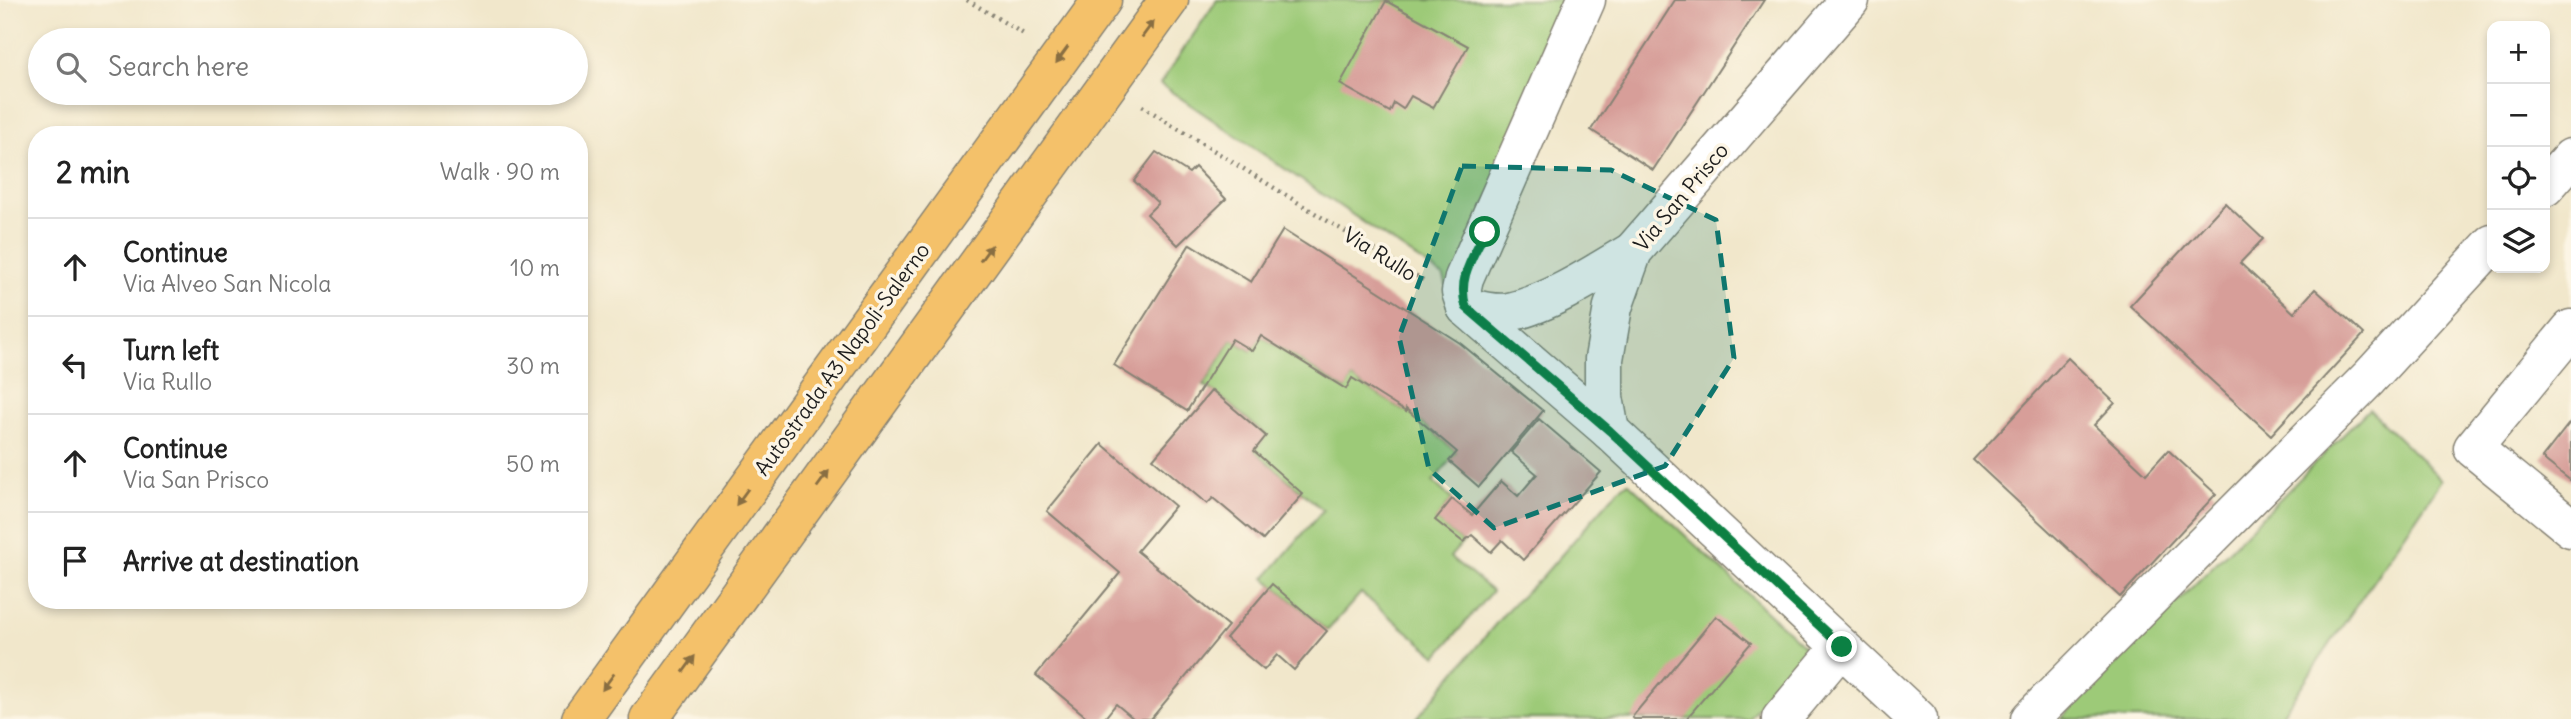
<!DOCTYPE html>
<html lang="en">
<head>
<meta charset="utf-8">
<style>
	body { margin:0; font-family:Delius,sans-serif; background:#f6f6f6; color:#222 }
	.controls { position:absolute; right:21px; top:21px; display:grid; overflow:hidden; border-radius:14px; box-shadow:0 4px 10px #0003 }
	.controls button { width:63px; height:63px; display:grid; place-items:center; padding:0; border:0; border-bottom:2px solid #e0e0e0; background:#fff; color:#222; font:35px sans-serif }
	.stop { position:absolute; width:21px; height:21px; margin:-16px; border:5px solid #0b8043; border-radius:50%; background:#fff }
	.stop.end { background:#0b8043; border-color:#fff; box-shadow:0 2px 7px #0008 }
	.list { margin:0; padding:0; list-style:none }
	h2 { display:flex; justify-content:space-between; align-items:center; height:91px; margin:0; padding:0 28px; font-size:30px }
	h2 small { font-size:23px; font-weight:400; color:#767676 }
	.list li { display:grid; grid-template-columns:46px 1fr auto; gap:21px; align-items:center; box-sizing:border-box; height:98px; padding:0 28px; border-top:2px solid #e0e0e0 }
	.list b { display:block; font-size:26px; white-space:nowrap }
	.list p { margin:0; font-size:23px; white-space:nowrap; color:#767676 }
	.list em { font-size:23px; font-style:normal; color:#767676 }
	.icon { flex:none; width:38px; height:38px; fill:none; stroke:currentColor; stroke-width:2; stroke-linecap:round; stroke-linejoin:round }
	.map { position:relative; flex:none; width:2571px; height:719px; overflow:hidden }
	.search { position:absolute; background:#fff; box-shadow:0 4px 10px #0003; left:28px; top:28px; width:560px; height:77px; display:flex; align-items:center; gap:18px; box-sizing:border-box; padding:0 24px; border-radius:38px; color:#767676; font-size:26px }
	.panel { position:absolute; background:#fff; box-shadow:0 4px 10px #0003; left:28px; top:126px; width:560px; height:483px; border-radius:28px }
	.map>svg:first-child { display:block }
	.green { fill:#9dca78; stroke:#5c734a; stroke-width:2 }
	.building { fill:#d79e99 }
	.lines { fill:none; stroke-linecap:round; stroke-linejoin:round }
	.minor-casing { stroke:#868274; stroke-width:41 }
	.highway-casing { stroke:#868274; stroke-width:41 }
	.path { stroke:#868274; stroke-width:4.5; stroke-dasharray:2 5; stroke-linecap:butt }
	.minor { stroke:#fff; stroke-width:38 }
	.highway { stroke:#f4c16a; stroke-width:38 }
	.oneway { fill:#886e43 }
	.route { stroke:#0b8043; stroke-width:9 }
	.marked { fill:#0f766e; fill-opacity:0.2; stroke:#0f766e; stroke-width:5; stroke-dasharray:14 9; stroke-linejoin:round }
	.labels { text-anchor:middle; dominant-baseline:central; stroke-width:7; stroke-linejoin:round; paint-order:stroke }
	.street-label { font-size:21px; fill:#1c1c1c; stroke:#fcf5e5 }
</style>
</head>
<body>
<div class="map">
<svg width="2571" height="719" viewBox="0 0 2571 719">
	<rect width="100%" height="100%" fill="#fcf5e5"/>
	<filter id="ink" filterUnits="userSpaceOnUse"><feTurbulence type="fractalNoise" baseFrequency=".0143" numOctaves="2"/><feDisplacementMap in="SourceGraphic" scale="14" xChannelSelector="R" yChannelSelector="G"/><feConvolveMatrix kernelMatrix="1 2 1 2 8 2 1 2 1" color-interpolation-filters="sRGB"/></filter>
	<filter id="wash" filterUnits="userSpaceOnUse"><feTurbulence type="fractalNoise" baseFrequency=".00686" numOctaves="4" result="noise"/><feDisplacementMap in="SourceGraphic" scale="28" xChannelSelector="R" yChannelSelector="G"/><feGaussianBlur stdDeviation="1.57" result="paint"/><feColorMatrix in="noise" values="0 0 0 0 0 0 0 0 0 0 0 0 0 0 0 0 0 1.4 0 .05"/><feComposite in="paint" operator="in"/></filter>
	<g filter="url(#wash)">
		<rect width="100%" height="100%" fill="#f1e7cb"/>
		<g class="green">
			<path d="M 1217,0 L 1572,0 L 1449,293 L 1444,277 L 1160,84 Z"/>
			<path d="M 1261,336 L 1345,389 L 1352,378 L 1404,411 L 1406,409 L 1457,452 L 1433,482 L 1452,499 L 1436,520 L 1463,542 L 1450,557 L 1492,591 L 1437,656 L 1361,593 L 1327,631 L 1265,578 L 1323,510 L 1254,451 L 1266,435 L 1212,390 L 1204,386 L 1232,339 L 1251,351 Z"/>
			<path d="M 2369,409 L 2442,480 L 2279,719 L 2061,719 Z"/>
			<path d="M 1628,482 L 1807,649 L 1748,719 L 1416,719 L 1509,608 L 1542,577 L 1618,490 Z"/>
		</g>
		<g id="blocks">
			<g class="building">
				<path d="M 1675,0 L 1764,0 L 1653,170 L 1591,130 Z"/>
				<path d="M 1386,1 L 1468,46 L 1433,108 L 1411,96 L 1403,109 L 1394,103 L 1390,112 L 1340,84 Z"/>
				<path d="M 1156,152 L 1189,173 L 1195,167 L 1226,199 L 1178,245 L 1147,214 L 1158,203 L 1134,181 Z"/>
				<path d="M 2225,203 L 2263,239 L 2240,263 L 2294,313 L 2315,289 L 2364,334 L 2271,435 L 2130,306 Z"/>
				<path d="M 1283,230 L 1460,343 L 1543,411 L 1479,487 L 1449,461 L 1457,452 L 1406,409 L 1406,412 L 1352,378 L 1346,389 L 1261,336 L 1252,351 L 1232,339 L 1187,411 L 1114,365 L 1190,244 L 1251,282 Z"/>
				<path d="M 2068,358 L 2115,403 L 2094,425 L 2146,474 L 2168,450 L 2216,494 L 2120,597 L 1973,460 Z"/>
				<path d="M 1212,390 L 1266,436 L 1254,451 L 1303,494 L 1263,540 L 1213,498 L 1207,504 L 1153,459 Z"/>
				<path d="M 1539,419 L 1601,472 L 1523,560 L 1502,540 L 1491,552 L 1472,535 L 1463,542 L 1435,520 L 1452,499 L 1472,515 L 1501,481 L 1518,496 L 1537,474 L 1511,452 Z"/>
				<path d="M 2571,421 L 2571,481 L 2542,458 Z"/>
				<path d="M 1102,444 L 1175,506 L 1137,551 L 1228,626 L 1151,719 L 1134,719 L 1116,704 L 1104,719 L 1089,719 L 1036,675 L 1120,573 L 1047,511 Z"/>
				<path d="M 1272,584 L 1327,631 L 1294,670 L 1277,655 L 1264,670 L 1226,638 Z"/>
				<path d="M 1716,616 L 1751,643 L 1686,719 L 1634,719 L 1632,717 Z"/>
			</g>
		</g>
	</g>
	<g filter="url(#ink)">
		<use href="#blocks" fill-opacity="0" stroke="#868274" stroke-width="2"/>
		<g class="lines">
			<g class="minor-casing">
				<g id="minor">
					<path d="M 1850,0 L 1633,251 L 1613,307 L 1604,359 L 1604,397 L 1610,431 L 1918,719"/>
					<path d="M 2545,187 L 2571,158"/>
					<path d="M 1466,307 L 1461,292 L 1464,278 L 1586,0"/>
					<path d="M 1466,307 L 1610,431"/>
					<path d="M 1466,307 C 1479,310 1495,315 1509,312 C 1549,304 1598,272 1633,251"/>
					<path d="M 2571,329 L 2473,448 L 2571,528"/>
					<path d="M 1781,719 L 1841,647"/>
					<path d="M 2030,719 L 2369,378 L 2492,244"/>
				</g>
			</g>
			<g class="highway-casing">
				<g id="highway">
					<path d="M 581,719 L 1102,0"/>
					<path d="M 649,719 L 1169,0"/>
				</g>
			</g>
			<g class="path">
				<path d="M 967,0 L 1027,36"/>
				<path d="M 1142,106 L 1423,280"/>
			</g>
			<use href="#minor" class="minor"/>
			<use href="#highway" class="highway"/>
		</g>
		<defs><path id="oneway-solid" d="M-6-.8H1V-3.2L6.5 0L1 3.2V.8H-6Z" transform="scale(1.75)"/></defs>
		<g class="oneway">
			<use href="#oneway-solid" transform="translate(1148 29) rotate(-54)"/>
			<use href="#oneway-solid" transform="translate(1062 55) rotate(126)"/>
			<use href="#oneway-solid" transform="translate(986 253) rotate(-54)"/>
			<use href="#oneway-solid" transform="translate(823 479) rotate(-54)"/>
			<use href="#oneway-solid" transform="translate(742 497) rotate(126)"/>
			<use href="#oneway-solid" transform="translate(689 664) rotate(-54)"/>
			<use href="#oneway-solid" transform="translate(608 682) rotate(126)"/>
		</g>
	</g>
	<g class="lines" filter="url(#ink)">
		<path class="route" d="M 1485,232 C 1473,257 1457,278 1466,307 L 1610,431 L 1842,647"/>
	</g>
	<path class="marked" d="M 1462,166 L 1611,170 L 1716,220 L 1734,358 L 1665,466 L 1494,528 L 1429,469 L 1399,337 Z"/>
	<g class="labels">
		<g class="street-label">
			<text transform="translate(1681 197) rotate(-50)">Via San Prisco</text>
			<text transform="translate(1380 254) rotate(32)">Via Rullo</text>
			<text transform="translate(842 359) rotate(-54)">Autostrada A3 Napoli-Salerno</text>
		</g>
	</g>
</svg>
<div class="controls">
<button>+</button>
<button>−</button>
<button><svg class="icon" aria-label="locate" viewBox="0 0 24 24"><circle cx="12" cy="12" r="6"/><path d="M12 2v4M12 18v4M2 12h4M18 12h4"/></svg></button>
<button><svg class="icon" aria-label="layers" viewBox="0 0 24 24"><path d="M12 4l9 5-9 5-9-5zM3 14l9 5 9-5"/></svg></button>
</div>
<div class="stop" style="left:1485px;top:232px"></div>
<div class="stop end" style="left:1842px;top:647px"></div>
<div class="search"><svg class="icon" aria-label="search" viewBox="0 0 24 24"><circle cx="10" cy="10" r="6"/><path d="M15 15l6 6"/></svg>Search here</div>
<section class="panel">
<h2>2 min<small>Walk · 90 m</small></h2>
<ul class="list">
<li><svg class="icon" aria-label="ahead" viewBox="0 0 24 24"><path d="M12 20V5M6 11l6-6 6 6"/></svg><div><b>Continue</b><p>Via Alveo San Nicola</p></div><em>10 m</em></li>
<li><svg class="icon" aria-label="left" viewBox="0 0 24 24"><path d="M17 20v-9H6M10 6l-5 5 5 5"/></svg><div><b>Turn left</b><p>Via Rullo</p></div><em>30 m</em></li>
<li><svg class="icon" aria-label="ahead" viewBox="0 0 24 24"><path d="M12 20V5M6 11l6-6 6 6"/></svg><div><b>Continue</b><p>Via San Prisco</p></div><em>50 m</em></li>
<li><svg class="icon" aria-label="arrive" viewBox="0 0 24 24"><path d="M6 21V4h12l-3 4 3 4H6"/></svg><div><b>Arrive at destination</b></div></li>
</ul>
</section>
</div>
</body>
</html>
